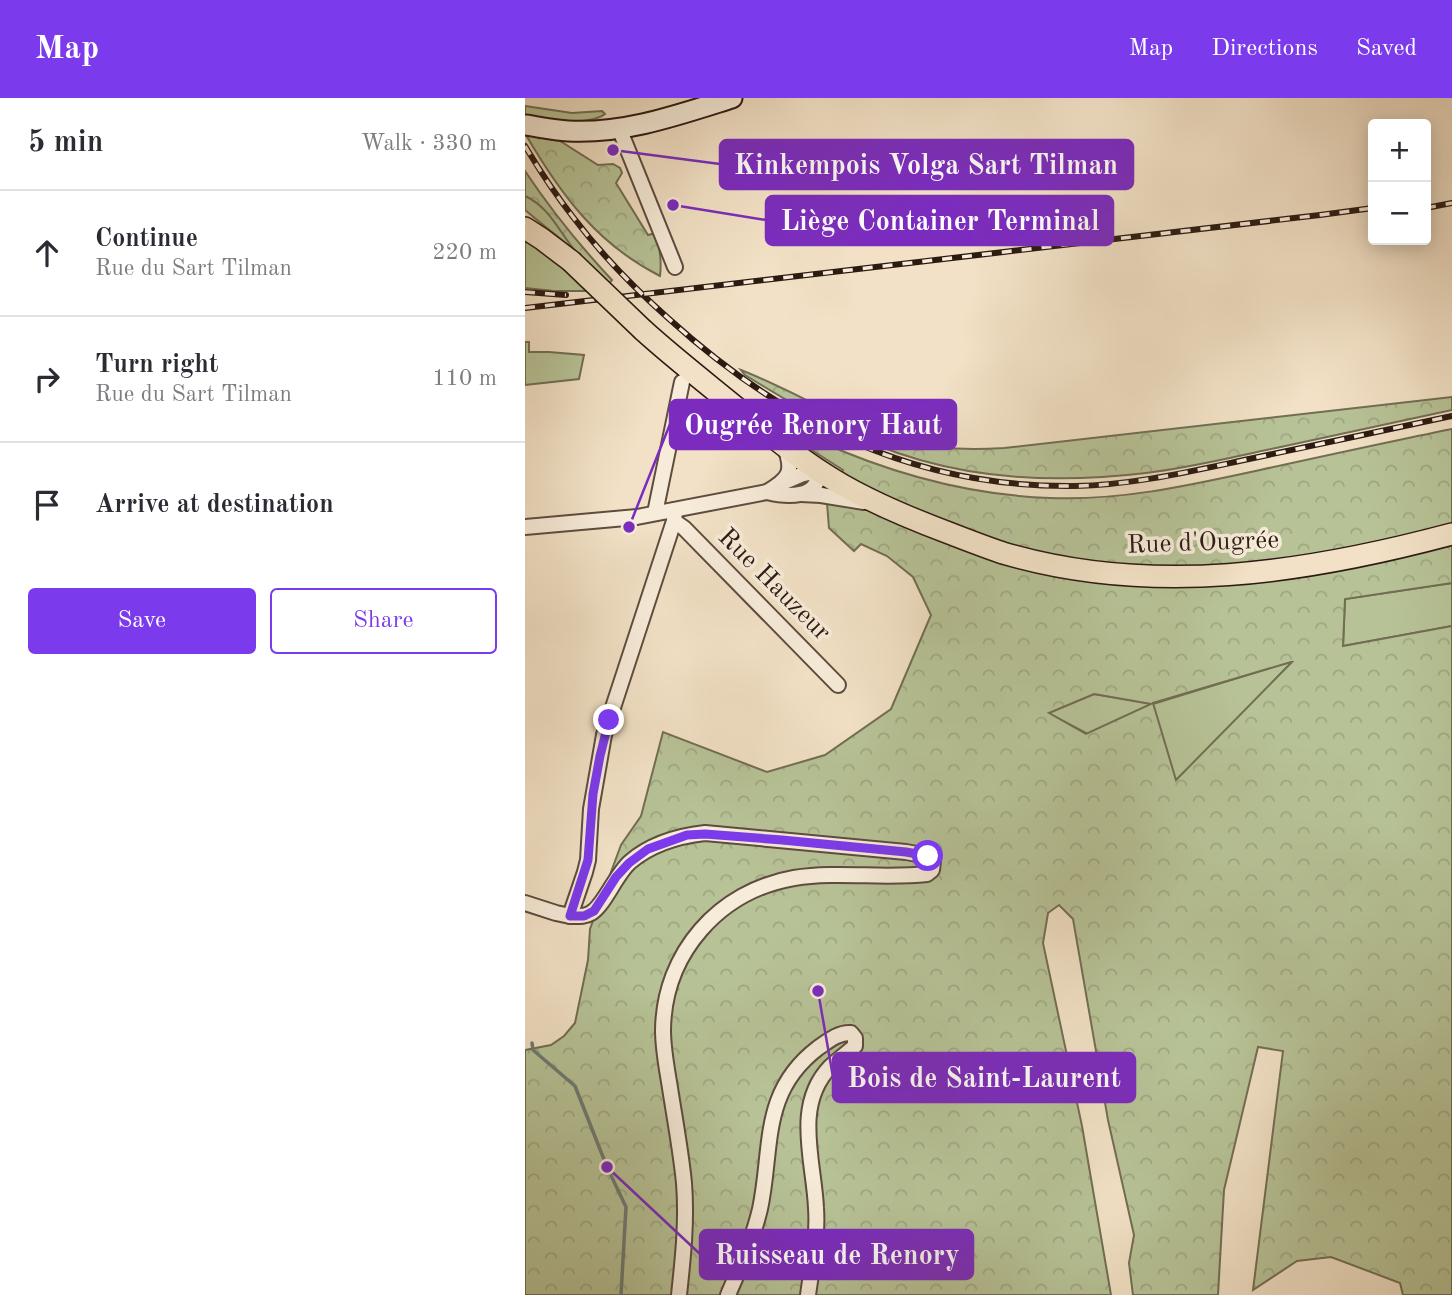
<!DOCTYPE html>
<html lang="en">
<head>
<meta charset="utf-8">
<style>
	body { margin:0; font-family:"Old Standard TT",serif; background:#f2f2f3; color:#2b2b33 }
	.controls { position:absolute; right:21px; top:21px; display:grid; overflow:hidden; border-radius:7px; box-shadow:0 4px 18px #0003 }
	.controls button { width:63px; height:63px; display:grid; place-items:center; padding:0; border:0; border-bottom:2px solid #e1e1e2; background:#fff; color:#2b2b33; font:35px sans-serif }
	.stop { position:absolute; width:21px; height:21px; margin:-16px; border:5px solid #7c3aed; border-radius:50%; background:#fff }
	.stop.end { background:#7c3aed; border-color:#fff; box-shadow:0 2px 7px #0008 }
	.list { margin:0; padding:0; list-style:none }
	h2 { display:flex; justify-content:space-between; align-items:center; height:91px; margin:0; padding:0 28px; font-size:30px }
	h2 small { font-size:23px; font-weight:400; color:#7c7c81 }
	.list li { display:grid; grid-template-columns:46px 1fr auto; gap:21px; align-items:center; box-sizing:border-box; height:126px; padding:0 28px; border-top:2px solid #e1e1e2 }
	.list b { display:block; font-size:26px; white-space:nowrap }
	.list p { margin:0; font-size:23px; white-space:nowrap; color:#7c7c81 }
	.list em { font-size:23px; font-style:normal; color:#7c7c81 }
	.actions { display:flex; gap:14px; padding:21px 28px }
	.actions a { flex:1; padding:16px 0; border:2px solid #7c3aed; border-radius:7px; text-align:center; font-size:24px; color:#7c3aed }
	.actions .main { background:#7c3aed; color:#fff }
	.icon { flex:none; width:38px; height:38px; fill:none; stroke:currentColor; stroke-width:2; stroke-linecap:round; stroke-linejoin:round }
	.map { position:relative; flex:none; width:927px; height:1197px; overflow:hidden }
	header { display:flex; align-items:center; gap:42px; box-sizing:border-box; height:98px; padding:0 35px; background:#7c3aed; color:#fff }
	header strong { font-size:33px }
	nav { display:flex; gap:38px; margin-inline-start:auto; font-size:24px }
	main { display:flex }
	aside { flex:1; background:#fff }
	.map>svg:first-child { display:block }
	.grass { fill:#b7c397; stroke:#726e54; stroke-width:2 }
	.forest { fill:url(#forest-crowns); stroke:#726e54; stroke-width:2; fill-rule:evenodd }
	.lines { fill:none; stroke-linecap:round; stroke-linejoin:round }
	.stream { stroke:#6f7c74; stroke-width:3.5 }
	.street-casing { stroke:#5e4c3f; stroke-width:18 }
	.secondary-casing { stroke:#2c1a12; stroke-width:23 }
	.primary-casing { stroke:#2c1a12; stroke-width:24 }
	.street { stroke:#f7ecda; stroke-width:14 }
	.secondary { stroke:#f7ecda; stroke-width:19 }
	.primary { stroke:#f2e1c6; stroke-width:21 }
	.rail-casing { stroke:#2c1a12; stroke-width:6 }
	.rail { stroke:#f7ecda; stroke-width:3.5; stroke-dasharray:10; stroke-linecap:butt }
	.primary-bridge-casing { stroke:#2c1a12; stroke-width:24; stroke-linecap:butt }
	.primary-bridge { stroke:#f2e1c6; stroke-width:21 }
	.route { stroke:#7c3aed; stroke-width:9 }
	.labels { text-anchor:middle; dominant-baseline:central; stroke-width:7; stroke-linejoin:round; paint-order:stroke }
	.street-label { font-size:26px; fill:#2c1a12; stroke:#f7ecda }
	.leader { fill:none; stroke:#7b2cbf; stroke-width:2.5 }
	.callout-dot { fill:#7b2cbf; stroke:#f7ecda; stroke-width:2.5 }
	.callout { fill:#7b2cbf; stroke:#7b2cbf; stroke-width:2.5 }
	.callout-label { font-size:28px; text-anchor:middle; font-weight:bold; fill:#fff }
</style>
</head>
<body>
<header>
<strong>Map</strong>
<nav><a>Map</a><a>Directions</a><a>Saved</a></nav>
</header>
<main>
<aside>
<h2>5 min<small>Walk · 330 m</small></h2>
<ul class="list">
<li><svg class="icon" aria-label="ahead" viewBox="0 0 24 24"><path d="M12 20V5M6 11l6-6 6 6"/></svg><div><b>Continue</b><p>Rue du Sart Tilman</p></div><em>220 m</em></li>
<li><svg class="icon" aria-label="right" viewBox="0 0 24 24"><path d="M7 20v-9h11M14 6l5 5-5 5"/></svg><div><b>Turn right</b><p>Rue du Sart Tilman</p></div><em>110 m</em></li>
<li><svg class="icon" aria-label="arrive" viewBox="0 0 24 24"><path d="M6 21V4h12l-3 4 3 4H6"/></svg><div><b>Arrive at destination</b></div></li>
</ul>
<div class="actions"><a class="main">Save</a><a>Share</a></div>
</aside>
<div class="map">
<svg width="927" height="1197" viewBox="0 0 927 1197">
	<defs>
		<pattern id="forest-crowns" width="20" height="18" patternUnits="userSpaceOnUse" patternTransform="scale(1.75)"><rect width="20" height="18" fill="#b7c397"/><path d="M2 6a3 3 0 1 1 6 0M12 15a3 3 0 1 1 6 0" fill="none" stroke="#9ea781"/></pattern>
	</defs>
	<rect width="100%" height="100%" fill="#f2e1c6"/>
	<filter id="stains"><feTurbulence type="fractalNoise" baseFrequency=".00286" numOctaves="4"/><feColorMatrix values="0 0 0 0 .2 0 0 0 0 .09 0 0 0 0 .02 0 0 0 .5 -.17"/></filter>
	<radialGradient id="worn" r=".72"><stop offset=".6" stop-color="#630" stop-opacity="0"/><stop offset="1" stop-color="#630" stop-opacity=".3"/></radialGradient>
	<g class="grass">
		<path d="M 0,8 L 47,15 L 77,13 L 80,16 C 63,29 21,21 0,18 Z"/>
		<path d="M 0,98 C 23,108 37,133 50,153 L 0,112 Z"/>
		<path d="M 0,141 L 35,164 L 63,193 L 29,193 L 0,190 Z"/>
		<path d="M 0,244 L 4,244 L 4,254 L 24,254 L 59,257 L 54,281 L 0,287 Z"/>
		<path d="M 927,485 L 927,528 L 818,548 L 820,501 Z"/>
		<path d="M 768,563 L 652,683 L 523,615 L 569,596 L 628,606 Z"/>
	</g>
	<g class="forest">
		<path d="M 1,37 L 35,43 L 73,67 L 88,66 L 95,70 L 97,75 L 91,85 L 123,137 L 131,135 C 135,150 137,162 135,178 C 72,146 36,97 1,37 Z"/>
		<path d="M 0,73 C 26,112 55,148 87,182 L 83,187 C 73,176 62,166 52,155 C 35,136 25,109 0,98 Z"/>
		<path d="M 216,272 C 272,294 324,328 383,344 C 415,352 447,352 479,350 L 927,299 L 927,312 C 868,325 810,337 751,350 C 708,359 665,370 621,375 C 546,384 468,383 395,362 C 331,344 275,311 220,277 Z"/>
		<path d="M 252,319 C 266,327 280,336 294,343 C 367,376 444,397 525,400 C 596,403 666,387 735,372 C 799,358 863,344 927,331 L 927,485 L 820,501 L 818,548 L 927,528 L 927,1197 L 878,1197 L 875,1185 L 806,1159 L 772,1163 L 728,1192 L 758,953 L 733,949 L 699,1092 L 693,1197 L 608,1197 L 604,1165 L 609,1137 L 583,1022 L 548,821 L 534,807 L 523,815 L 518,845 L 557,1028 L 586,1197 L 0,1197 L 0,952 L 26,947 L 39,938 L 50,925 L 63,862 L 65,831 L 96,747 L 116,718 L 138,634 L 242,674 L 300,657 L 366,611 L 406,517 L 388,479 L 362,458 L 336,446 L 329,453 L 304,430 L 302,405 L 318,372 L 282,349 L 248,325 ZM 766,564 L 767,564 L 651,682 L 628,605 ZM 569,596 L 626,606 L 561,636 L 524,615 Z"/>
	</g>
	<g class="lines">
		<path class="stream" d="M 7,945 L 8,952 L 50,988 L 82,1069 L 101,1109 L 96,1197"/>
		<g class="street-casing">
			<g id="street">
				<path d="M 94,30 L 150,169"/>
				<path d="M 242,394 C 262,399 294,401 294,373 L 278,376 L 257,385"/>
				<path d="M 276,396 L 296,397 L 339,404"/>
				<path d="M 150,412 L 149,423 L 79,637 L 66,711 L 63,762 L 60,774 L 45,818 C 52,818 60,819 66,815 C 79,808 91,776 105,764 C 127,745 153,738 180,735 L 381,754 L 403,758 L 408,764 L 407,772 L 402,776 C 358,781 313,773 269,780 C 194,793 139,855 138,932 C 138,952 142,971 145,990 C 150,1022 156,1054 159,1085 C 162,1123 158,1160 154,1197"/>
				<path d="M 130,415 L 157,284"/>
				<path d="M 149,423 L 159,430 L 313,587"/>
				<path d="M 0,429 L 112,419 L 242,394 C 264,381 270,374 259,347"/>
				<path d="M 0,805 L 31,815 L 45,818"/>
				<path d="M 203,1197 C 215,1169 228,1141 235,1111 C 248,1050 235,994 293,950 C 303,943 314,934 326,935 L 330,940 L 330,948 C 322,955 313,962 305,969 C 268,1008 289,1063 291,1110 C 293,1139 287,1168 283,1197"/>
			</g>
		</g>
		<g class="secondary-casing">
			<path id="secondary" d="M 0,27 C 14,29 29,32 43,33 C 100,36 153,17 207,0"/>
		</g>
		<g class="primary-casing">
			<g id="primary">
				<path d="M 0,130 L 17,141 L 46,163"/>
				<path d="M 118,232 C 150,261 185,288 219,316 C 248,339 277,363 309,382 C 345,404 384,420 424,435 C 442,442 460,449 478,455 C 627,499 781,475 927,436"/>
			</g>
		</g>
		<use href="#street" class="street"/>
		<use href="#secondary" class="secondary"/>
		<use href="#primary" class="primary"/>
		<g class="rail-casing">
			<g id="rail">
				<path d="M 0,48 C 15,73 30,96 48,119 C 76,156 108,189 143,220 C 260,326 389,390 550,388 C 609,387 667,373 724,361 C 792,347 859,332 927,318"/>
				<path d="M 901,110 L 927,105"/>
				<path d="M 0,194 L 41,197"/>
				<path d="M 0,210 L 795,117 L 848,110"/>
			</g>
		</g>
		<use href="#rail" class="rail"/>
		<g class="primary-bridge-casing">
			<path id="primary-bridge" d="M 46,163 L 118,232"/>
		</g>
		<use href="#primary-bridge" class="primary-bridge"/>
	</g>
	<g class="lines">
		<path class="route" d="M 84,622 L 75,658 L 68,696 L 63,762 L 45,818 L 59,818 L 69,813 L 91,779 L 104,765 L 123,751 L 162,737 L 180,736 L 257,742 L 381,754 L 403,758"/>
	</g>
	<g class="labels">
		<g class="street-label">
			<text transform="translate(678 445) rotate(-2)">Rue d'Ougrée</text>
			<text transform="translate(249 487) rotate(45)">Rue Hauzeur</text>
		</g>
	</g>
	<path class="leader" d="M88 52L195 66M148 107L241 122M104 429L145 326M293 893L308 979M82 1069L175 1156"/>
	<g class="callout-dot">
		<circle cx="88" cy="52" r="7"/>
		<circle cx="148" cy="107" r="7"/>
		<circle cx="104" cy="429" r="7"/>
		<circle cx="293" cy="893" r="7"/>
		<circle cx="82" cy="1069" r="7"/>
	</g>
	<g class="callout">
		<rect x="195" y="42" width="413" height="49" rx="7"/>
		<rect x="241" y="98" width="347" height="49" rx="7"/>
		<rect x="145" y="302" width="286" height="49" rx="7"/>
		<rect x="308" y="955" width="302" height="49" rx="7"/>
		<rect x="175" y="1132" width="273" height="49" rx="7"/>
	</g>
	<g class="callout-label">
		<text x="401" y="76">Kinkempois Volga Sart Tilman</text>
		<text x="415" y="132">Liège Container Terminal</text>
		<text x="288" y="336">Ougrée Renory Haut</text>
		<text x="459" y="989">Bois de Saint-Laurent</text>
		<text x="312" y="1166">Ruisseau de Renory</text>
	</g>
	<rect width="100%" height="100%" filter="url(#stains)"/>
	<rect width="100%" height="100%" fill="url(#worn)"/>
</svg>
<div class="controls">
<button>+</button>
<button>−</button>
</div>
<div class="stop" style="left:403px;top:758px"></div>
<div class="stop end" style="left:84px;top:622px"></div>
</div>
</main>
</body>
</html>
